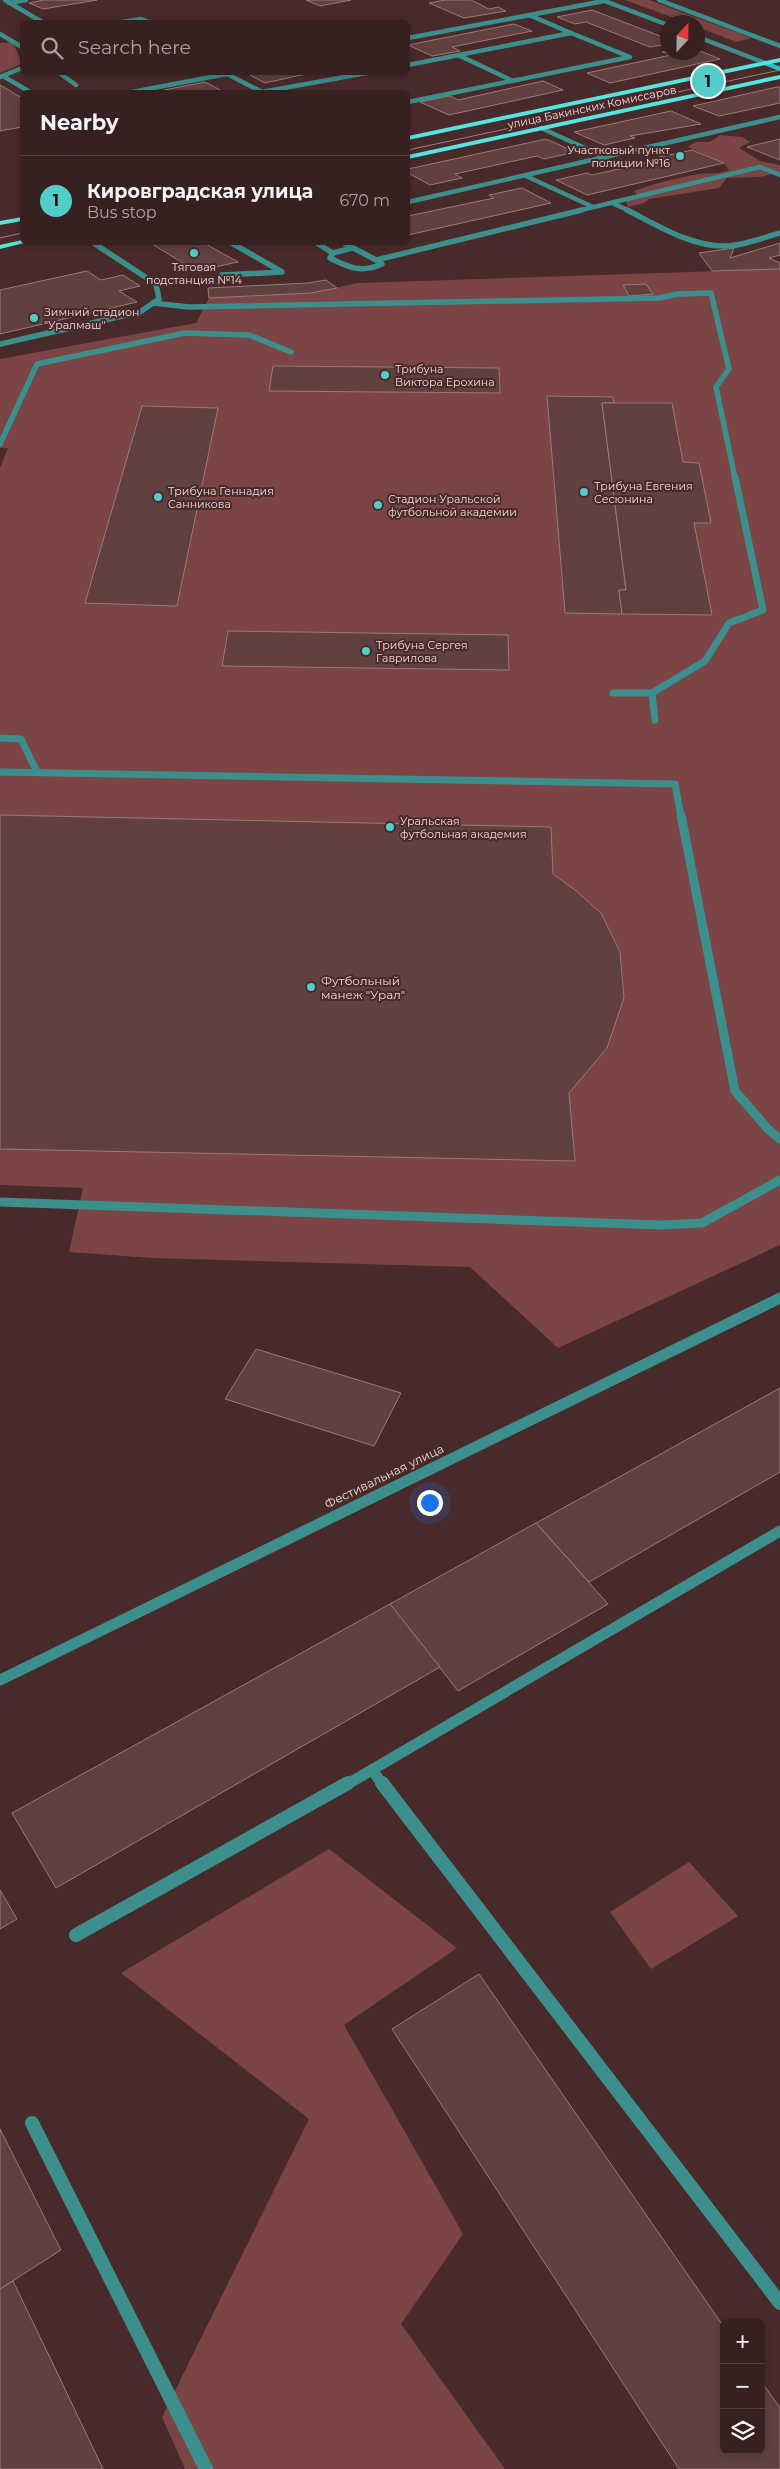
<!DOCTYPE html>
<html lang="en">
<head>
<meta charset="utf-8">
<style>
	body { margin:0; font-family:Montserrat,sans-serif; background:#422d2d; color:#f1f3f6 }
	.controls { position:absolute; right:15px; bottom:15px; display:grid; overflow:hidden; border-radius:8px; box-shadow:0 2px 8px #0003 }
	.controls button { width:45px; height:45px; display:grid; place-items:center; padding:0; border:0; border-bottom:1px solid #513e3e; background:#372020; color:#f1f3f6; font:25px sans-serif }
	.compass { position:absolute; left:660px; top:15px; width:45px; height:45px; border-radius:50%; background:#372020; box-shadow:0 2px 8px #0003; rotate:22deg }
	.you { position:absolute; left:429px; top:1502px; width:18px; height:18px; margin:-12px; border:4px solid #fff; border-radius:50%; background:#1a73e8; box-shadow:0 0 0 8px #1a73e833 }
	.badge { display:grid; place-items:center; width:32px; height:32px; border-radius:50%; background:#53cdc9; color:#111; font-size:16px; font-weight:700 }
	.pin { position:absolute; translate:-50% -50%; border:2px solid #fff; box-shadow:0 1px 5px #0006 }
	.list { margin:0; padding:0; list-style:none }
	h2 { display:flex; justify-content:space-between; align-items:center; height:65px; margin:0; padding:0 20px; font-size:21px }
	h2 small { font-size:16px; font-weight:400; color:#aaa3a5 }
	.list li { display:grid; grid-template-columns:32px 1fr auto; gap:15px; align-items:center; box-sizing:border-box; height:90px; padding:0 20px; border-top:1px solid #513e3e }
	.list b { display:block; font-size:19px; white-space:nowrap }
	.list p { margin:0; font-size:16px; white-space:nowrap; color:#aaa3a5 }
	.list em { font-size:16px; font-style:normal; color:#aaa3a5 }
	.icon { flex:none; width:28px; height:28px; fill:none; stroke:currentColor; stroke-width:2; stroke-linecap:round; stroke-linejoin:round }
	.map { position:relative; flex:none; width:780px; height:2469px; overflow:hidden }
	.search { position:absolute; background:#372020; box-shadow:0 2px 8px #0003; left:20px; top:20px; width:390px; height:55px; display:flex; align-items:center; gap:12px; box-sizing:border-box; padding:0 18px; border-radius:8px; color:#aaa3a5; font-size:19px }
	.panel { position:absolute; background:#372020; box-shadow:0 2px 8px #0003; left:20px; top:90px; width:390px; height:155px; border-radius:8px }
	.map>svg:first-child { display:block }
	.green { fill:#7a4544 }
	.building { fill:#614040; stroke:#9e7978 }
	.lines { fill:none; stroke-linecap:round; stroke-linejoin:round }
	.service-far5 { stroke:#3c8f8c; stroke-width:4.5 }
	.service-far4 { stroke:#3c8f8c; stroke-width:5.5 }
	.service-far3 { stroke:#3c8f8c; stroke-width:7 }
	.service-far2 { stroke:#3c8f8c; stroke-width:9 }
	.service-far1 { stroke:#3c8f8c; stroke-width:11 }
	.service { stroke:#3c8f8c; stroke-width:14 }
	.minor { stroke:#3c8f8c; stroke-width:11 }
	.tertiary { stroke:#3c8f8c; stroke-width:4.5 }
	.secondary { stroke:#24c2bd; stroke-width:4.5 }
	.primary { fill:#55e4df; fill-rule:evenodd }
	.tram { stroke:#987d7d; stroke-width:1 }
	.poi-dot { fill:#53cdc9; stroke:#492a2a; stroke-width:2 }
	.labels { text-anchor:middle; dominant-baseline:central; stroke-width:4; stroke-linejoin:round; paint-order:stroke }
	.far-street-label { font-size:11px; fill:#f0dbda; stroke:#492a2a }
	.far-poi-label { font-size:11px; fill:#f0dbda; stroke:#492a2a; text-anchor:start }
	.poi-label { font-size:12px; fill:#f0dbda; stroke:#492a2a; text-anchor:start }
	.street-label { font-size:12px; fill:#f0dbda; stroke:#492a2a }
</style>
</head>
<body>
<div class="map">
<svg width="780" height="2469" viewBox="0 0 780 2469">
	<rect width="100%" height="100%" fill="#492a2a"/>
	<g class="green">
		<path d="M 625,0 L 649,0 L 752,38 L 736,42 L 698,27 L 698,22 L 685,22 Z"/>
		<path d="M 13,42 L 22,64 L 0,73 L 0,43 Z"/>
		<path d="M 720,135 L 742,137 L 750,142 L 739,148 L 760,161 L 780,165 L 780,172 L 760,177 L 727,178 L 719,188 L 649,199 L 644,203 L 628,207 L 626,201 L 641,198 L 634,191 C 655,183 677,178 699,174 C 710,173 719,174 729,170 L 724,163 L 688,147 L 695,142 L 710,142 Z"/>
		<path d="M 780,269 L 780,1245 L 558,1348 L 470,1267 L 152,1258 L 69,1252 L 83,1188 L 0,1185 L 0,468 L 8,448 L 0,448 L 0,359 L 196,323 L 209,298 L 311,293 L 358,283 Z"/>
		<path d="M 329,1849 L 457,1948 L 344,2025 L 463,2234 L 401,2324 L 505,2469 L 185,2469 L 162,2417 L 309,2119 L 121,1973 Z"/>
		<path d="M 689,1862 L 738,1916 L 651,1969 L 610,1912 Z"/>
	</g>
	<g class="building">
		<path d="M 44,0 L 97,0 L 43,9 L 29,3 Z"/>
		<path d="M 306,0 L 351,0 L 320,6 Z"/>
		<path d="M 445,0 L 471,0 L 489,9 L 498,7 L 506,11 L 464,18 L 429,3 Z"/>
		<path d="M 592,10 L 668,39 L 668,44 L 650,47 L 586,22 L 575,24 L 557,17 Z"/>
		<path d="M 514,24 L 532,31 L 452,47 L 460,51 L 432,56 L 408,45 Z"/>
		<path d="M 698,50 L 720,59 L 610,83 L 587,73 L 671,55 L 662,52 L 668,51 L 698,52 Z"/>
		<path d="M 258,72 L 315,72 L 265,83 L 248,74 Z"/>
		<path d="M 543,81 L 563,90 L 449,115 L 420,102 L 450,96 L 458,100 Z"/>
		<path d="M 205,82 L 222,91 L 154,92 Z"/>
		<path d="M 0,85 L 22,98 L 22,127 L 0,131 Z"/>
		<path d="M 777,87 L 780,87 L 780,103 L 719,116 L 693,106 Z"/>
		<path d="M 671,111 L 701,124 L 630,136 L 635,138 L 604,145 L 574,132 Z"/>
		<path d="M 546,139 L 575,152 L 544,159 L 537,156 L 455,174 L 462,178 L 430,185 L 408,173 L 408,169 Z"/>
		<path d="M 780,139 L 780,160 L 747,147 Z"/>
		<path d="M 692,150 L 724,163 L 587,195 L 556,180 L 587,173 L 592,175 L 663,159 L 659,157 Z"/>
		<path d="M 522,188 L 551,203 L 408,235 L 408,216 L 494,198 L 489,195 Z"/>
		<path d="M 160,242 L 202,242 L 238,262 L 196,271 L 152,244 Z"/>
		<path d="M 780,243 L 780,255 L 769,258 L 780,263 L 780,269 L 712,271 L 699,253 L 734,248 L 730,258 Z"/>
		<path d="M 87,271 L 101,280 L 123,275 L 140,286 L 119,291 L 137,302 L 0,334 L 0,290 Z"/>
		<path d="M 326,280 L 337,288 L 311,293 L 209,298 L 208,288 L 308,283 Z"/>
		<path d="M 646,284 L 653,294 L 629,296 L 623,285 Z"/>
		<path d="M 273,366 L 499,368 L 500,393 L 269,391 Z"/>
		<path d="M 547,396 L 613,397 L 614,403 L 602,403 L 626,590 L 619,590 L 622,614 L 565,613 Z"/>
		<path d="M 602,403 L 672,403 L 683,462 L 699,463 L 711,523 L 694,523 L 712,615 L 622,614 L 619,590 L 626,590 Z"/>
		<path d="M 142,406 L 218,408 L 177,606 L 85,603 Z"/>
		<path d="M 228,631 L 508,635 L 509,670 L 222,666 Z"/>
		<path d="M 0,815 L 551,827 L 553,874 L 575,890 L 601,913 L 620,952 L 624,998 L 607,1048 L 569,1093 L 575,1161 L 0,1149 Z"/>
		<path d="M 256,1349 L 401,1393 L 374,1446 L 225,1399 Z"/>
		<path d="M 780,1388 L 780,1472 L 589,1582 L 536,1523 Z"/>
		<path d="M 536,1523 L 608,1604 L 458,1691 L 390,1604 Z"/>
		<path d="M 390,1604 L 440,1667 L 56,1888 L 12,1813 Z"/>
		<path d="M 0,1890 L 17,1919 L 0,1929 Z"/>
		<path d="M 479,1974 L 724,2327 L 724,2450 L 761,2450 L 761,2381 L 780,2408 L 780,2469 L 679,2469 L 392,2029 Z"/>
		<path d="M 0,2129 L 61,2250 L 0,2289 Z"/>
		<path d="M 13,2281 L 53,2364 L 103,2469 L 0,2469 L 0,2289 Z"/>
	</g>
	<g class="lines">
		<g class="service-far5">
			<path d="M 5,0 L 42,22"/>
			<path d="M 9,3 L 26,0"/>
			<path d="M 122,22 L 141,19 L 149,22"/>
			<path d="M 0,34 L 22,47"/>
			<path d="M 408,38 L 604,1"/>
			<path d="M 460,56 L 513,81"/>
			<path d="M 408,65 L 571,33 L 529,15"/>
			<path d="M 58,72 L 76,85"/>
			<path d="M 227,74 L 262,92 L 372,72"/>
			<path d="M 3,76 L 30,92"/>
			<path d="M 0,77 L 22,68"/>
			<path d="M 132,92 L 232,73"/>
			<path d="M 408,102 L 630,57 L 571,33"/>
			<path d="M 541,128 L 607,158"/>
			<path d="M 526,176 L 593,207"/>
			<path d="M 408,202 L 780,117"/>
			<path d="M 612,203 L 630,211"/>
			<path d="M 577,211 L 760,167 L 780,175"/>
		</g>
		<g class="service-far4">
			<path d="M 627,210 C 657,225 690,246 724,246 C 743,246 762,238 780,233"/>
			<path d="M 315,242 L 333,253"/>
			<path d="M 342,242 L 376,260 L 582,210"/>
			<path d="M 352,248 L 333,253 L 330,258 C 349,268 362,273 382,264 L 377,261"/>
			<path d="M 222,275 L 282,272 L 230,242"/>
			<path d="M 153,303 L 189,307 L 659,298 L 678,294 L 711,293 L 729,369 L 716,387 L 735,478"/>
			<path d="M 0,344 L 140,312 L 159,299 L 156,284 L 92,242"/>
			<path d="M 0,444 L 37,364 L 185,333 L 249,335 L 291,352"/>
		</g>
		<g class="service-far3">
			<path d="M 613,693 L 652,693"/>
			<path d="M 655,720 L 652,693 L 705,661 L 729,623 L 763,610 L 735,477"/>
			<path d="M 0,738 L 21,739 L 37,772"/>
			<path d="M 0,772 L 675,784 L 681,816"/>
		</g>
		<g class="service-far2">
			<path d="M 681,815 L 735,1091 L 768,1129 L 780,1139"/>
			<path d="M 0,1202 L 662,1225 L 702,1223 L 780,1180"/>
		</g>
		<g class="service-far1">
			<path d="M 372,1770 L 383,1785"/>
			<path d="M 346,1785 L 780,1531"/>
		</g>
		<g class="service">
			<path d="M 382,1783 L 780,2303"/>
			<path d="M 76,1935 L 348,1783"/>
			<path d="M 32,2123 L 206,2469"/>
		</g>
		<path class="minor" d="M 0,1680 L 780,1298"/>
		<g class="tertiary">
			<path d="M 602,0 L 668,25"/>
			<path d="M 659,0 L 780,46"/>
			<path d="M 698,37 L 765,63"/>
		</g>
		<path class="secondary" d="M 765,63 L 780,69"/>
		<g class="primary">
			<path d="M 780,58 L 780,62 L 408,140 L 408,136 Z"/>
			<path d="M 780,75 L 780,79 L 408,159 L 408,155 Z"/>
			<path d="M 22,217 L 22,221 L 0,225 L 0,221 Z"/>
			<path d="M 22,240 L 24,243 L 0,249 L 0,245 Z"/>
		</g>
		<g class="tram">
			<path d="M 408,150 L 780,70"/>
			<path d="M 0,238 L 22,233"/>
		</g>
	</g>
	<g class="poi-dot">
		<circle cx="680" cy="156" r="5"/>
		<circle cx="194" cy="253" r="5"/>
		<circle cx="34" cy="318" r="5"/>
		<circle cx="385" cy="375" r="5"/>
		<circle cx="584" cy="492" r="5"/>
		<circle cx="158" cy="497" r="5"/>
		<circle cx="378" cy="505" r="5"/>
		<circle cx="366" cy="651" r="5"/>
		<circle cx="390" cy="827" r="5"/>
		<circle cx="311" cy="987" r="5"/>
	</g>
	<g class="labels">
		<g class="far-street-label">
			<text transform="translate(592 107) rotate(-12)">улица Бакинских Комиссаров</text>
		</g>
		<g class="far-poi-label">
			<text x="670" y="150" text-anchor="end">Участковый пункт<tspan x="670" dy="13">полиции №16</tspan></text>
			<text x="194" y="267" text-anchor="middle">Тяговая<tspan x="194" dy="13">подстанция №14</tspan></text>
			<text x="44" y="312">Зимний стадион<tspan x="44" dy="13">"Уралмаш"</tspan></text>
			<text x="395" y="369">Трибуна<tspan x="395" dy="13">Виктора Ерохина</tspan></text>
			<text x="594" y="486">Трибуна Евгения<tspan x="594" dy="13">Сесюнина</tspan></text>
			<text x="168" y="491">Трибуна Геннадия<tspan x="168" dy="13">Санникова</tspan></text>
			<text x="388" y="499">Стадион Уральской<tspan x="388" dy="13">футбольной академии</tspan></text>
			<text x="376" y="645">Трибуна Сергея<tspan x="376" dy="13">Гаврилова</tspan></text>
			<text x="400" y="821">Уральская<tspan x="400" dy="13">футбольная академия</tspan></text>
		</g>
		<g class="poi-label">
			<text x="321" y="980">Футбольный<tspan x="321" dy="14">манеж "Урал"</tspan></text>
		</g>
		<g class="street-label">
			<text transform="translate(384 1476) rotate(-26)">Фестивальная улица</text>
		</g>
	</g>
</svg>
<div class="controls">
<button>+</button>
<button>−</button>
<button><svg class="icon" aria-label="layers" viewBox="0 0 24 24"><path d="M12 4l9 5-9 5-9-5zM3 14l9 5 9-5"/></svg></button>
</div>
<svg class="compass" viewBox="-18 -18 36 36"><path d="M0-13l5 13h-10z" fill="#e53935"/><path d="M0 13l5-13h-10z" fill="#aaa3a5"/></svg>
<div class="you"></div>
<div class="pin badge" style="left:708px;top:81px">1</div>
<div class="search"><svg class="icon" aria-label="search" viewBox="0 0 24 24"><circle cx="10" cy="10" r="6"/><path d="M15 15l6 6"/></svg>Search here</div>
<section class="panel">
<h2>Nearby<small></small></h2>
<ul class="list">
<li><span class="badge">1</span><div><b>Кировградская улица</b><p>Bus stop</p></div><em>670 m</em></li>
</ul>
</section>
</div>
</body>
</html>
